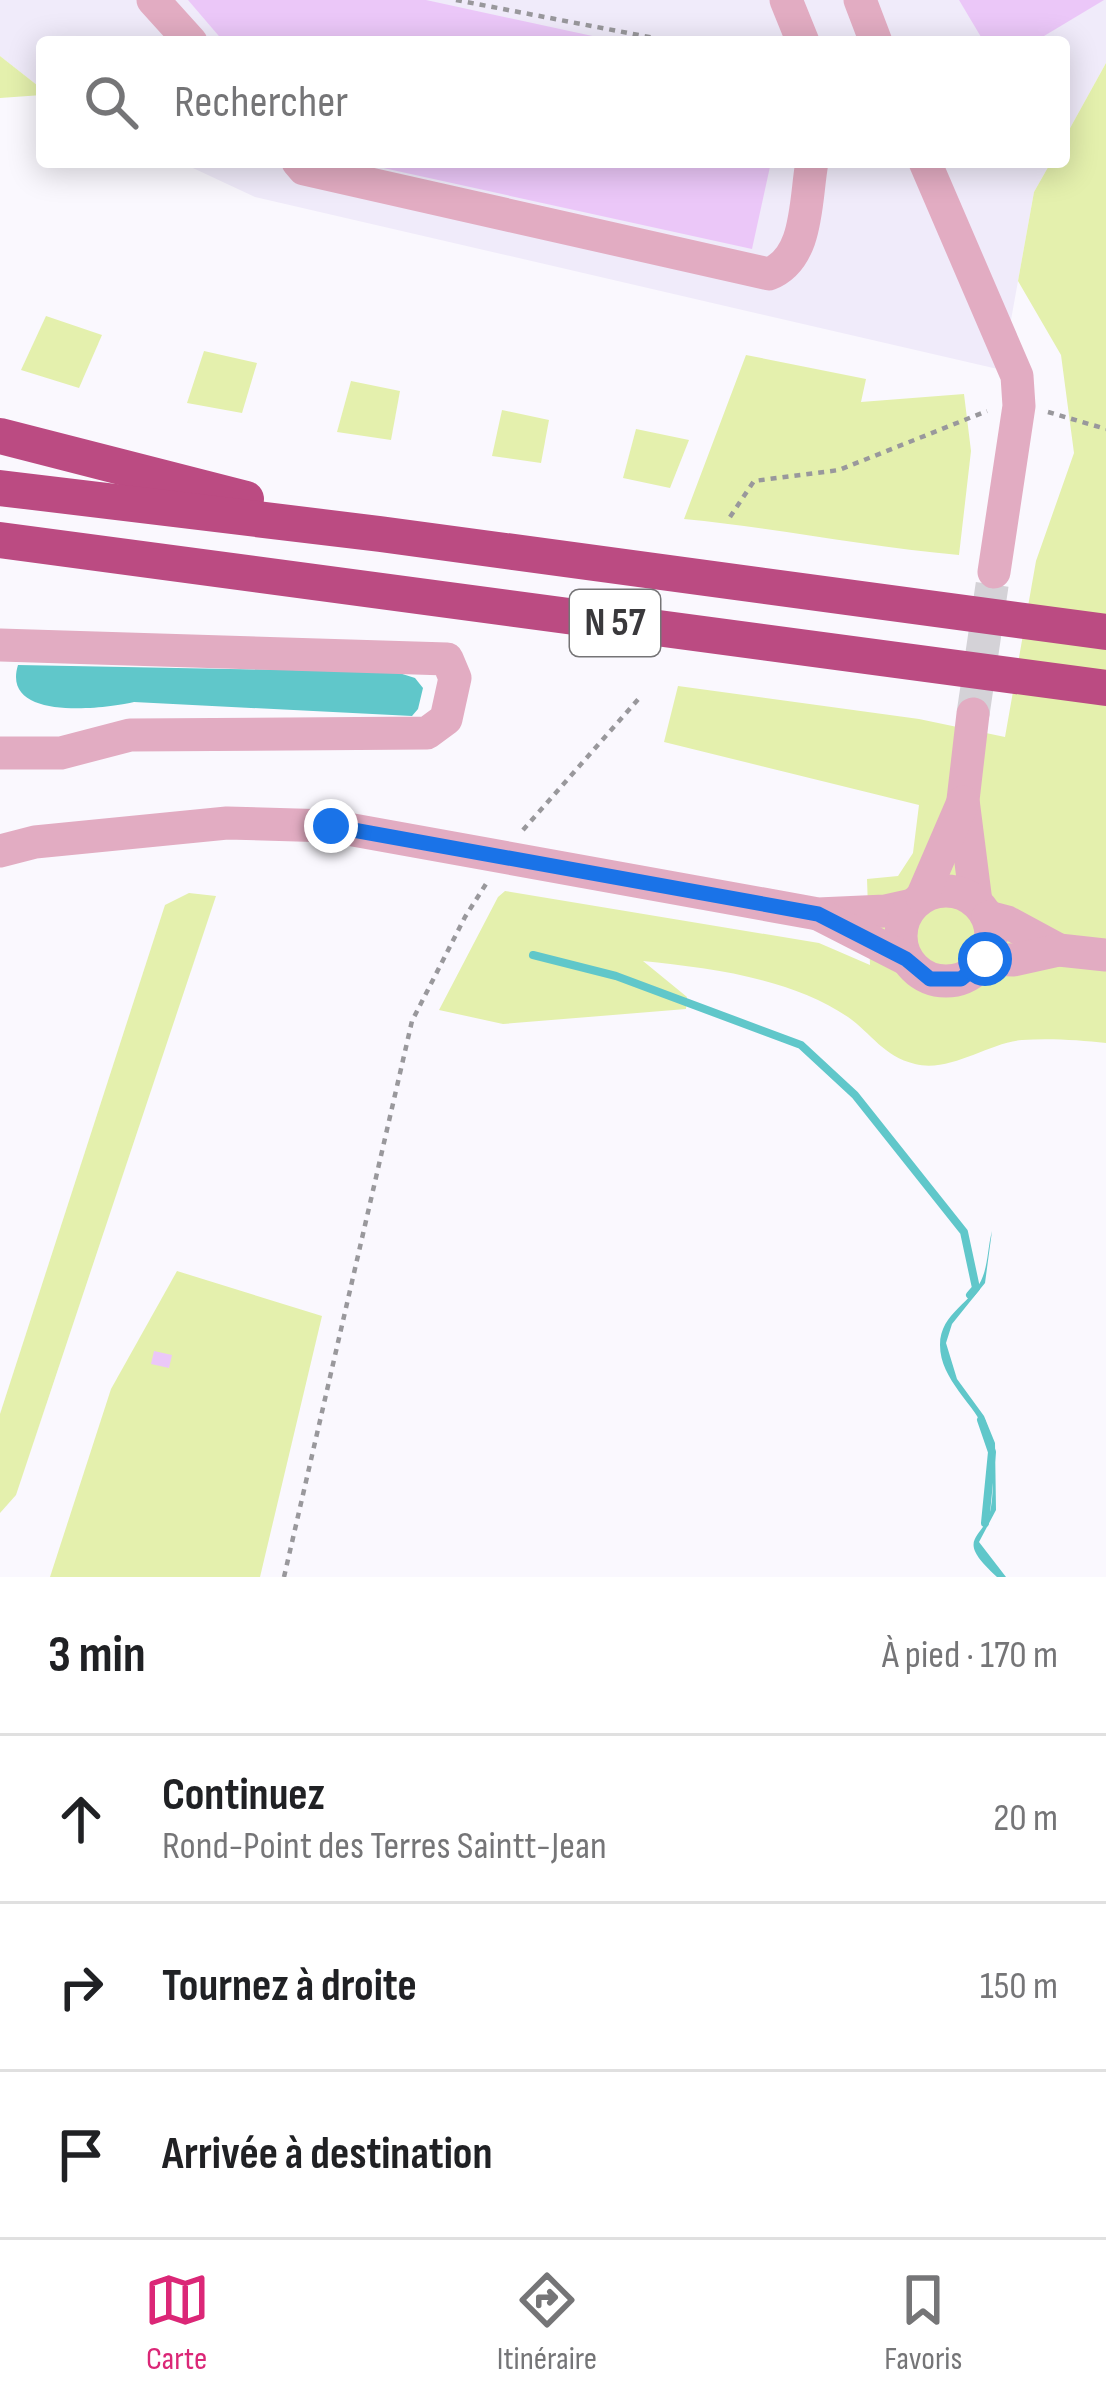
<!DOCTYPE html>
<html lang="fr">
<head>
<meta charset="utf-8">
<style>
	body { margin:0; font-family:"Sofia Sans Condensed",sans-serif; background:#f2f2f2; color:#202124 }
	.stop { position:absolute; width:36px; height:36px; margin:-27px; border:9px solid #1a73e8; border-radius:50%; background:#fff }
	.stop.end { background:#1a73e8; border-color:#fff; box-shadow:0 3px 12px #0008 }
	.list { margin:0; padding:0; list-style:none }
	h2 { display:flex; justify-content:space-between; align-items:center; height:156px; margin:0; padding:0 48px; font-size:51px }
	h2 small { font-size:39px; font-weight:400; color:#757577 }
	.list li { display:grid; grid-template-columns:78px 1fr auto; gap:36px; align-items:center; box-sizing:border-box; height:168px; padding:0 48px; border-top:3px solid #e0e0e0 }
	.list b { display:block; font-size:45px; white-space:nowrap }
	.list p { margin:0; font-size:39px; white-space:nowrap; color:#757577 }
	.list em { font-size:39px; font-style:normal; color:#757577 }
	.icon { flex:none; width:66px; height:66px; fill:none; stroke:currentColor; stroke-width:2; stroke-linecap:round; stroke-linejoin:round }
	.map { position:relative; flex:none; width:1106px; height:1577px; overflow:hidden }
	.search { position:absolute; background:#fff; box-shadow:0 6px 30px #0003; left:36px; right:36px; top:36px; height:132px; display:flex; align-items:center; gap:30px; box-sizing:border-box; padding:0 42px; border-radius:12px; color:#757577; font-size:45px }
	.sheet { height:660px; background:#fff }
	nav { display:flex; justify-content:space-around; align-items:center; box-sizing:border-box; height:168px; border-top:3px solid #e0e0e0; background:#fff; font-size:33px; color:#757577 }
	nav a { display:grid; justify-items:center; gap:6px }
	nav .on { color:#db2777 }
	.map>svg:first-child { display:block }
	.built { fill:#f0ebfa }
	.green { fill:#e4f0ad }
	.water { fill:#60c7ca }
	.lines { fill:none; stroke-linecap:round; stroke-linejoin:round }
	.stream { stroke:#60c7ca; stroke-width:8 }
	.building { fill:#ebc7f8 }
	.minor-tunnel { stroke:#d4d2d7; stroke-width:33; stroke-dasharray:33 16; stroke-linecap:butt }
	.path { stroke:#99989c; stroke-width:4.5; stroke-dasharray:6 6; stroke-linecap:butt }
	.minor { stroke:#e2acc2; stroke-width:33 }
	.highway { stroke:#bb4b82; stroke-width:36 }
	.route { stroke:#1a73e8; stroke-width:15 }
	.labels { text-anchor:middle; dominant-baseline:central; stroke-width:9; stroke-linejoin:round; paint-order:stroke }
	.shield { fill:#fff; stroke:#757476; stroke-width:3 }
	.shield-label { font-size:39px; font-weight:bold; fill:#3a393c }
</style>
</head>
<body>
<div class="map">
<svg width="1106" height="1577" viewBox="0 0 1106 1577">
	<rect width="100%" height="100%" fill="#faf8fe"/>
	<g class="built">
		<path d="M 0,0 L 1106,0 L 1106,63 L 1064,139 L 1064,42 L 42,42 L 42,89 L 0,56 Z"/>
		<path d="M 180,162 L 1051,162 L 1034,192 L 1002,370 L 255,197 Z"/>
	</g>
	<g class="green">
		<path d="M 0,56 L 42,89 L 42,95 L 0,98 Z"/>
		<path d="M 1106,63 L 1106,1043 C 1080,1040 1049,1038 1022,1040 C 988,1043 950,1073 915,1064 C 883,1056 872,1034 848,1017 C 791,978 710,968 643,961 L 687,997 L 686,1009 L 503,1024 L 439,1010 L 498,897 L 505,891 L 819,943 L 870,965 L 867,879 L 898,876 L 913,853 L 919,805 L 664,742 L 678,686 L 919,719 L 1005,737 L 1036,561 L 1074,453 L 1061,355 L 1018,281 L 1034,192 L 1051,162 L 1064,162 L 1064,139 Z"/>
		<path d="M 46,316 L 102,335 L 79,388 L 21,370 Z"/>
		<path d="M 204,351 L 257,363 L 242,413 L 187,403 Z"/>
		<path d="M 746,355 L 866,379 L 861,402 L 964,394 L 971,451 L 959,555 C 867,547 776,528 684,519 Z"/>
		<path d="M 351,381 L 400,391 L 391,440 L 337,432 Z"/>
		<path d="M 502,410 L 549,420 L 541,463 L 492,456 Z"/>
		<path d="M 636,429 L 689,440 L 670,488 L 623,478 Z"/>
		<path d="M 189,893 L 216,896 L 16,1495 L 0,1513 L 0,1414 L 165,905 Z"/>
		<path d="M 177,1271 L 322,1316 L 260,1577 L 50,1577 L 111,1389 Z"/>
	</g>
	<g class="water">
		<path d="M 18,665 L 396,672 L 415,678 L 423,688 L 418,709 L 412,716 L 134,702 C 109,708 0,723 18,665 Z"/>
		<path d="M 992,1231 L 985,1283 L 952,1324 L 946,1343 L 957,1379 L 984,1416 L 995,1443 L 996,1510 L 979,1542 L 1006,1577 L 997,1577 C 951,1535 986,1541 991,1507 C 994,1491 994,1449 987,1434 C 975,1404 940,1380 940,1345 C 940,1312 974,1303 983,1276 C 988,1263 988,1246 992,1231 Z"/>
	</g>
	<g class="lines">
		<g class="stream">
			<path d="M 533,955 L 616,976 L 801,1045 L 855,1095 L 964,1232 L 976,1288 L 970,1295"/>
			<path d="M 981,1420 L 992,1452 L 985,1523"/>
		</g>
	</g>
	<g class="building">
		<path d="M 188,0 L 426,0 L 611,40 L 224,42 Z"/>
		<path d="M 959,0 L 1104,0 L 1034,42 L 984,42 Z"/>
		<path d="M 356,162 L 771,162 L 752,249 Z"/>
		<path d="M 154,1351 L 172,1355 L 169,1368 L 151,1364 Z"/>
	</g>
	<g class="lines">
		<path class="minor-tunnel" d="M 973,714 L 994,572"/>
		<g class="path">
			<path d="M 456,0 L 675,42"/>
			<path d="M 1048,412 L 1106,429"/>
			<path d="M 730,517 L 754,481 L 839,470 L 987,411"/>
			<path d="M 523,830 L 641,696"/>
			<path d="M 284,1577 L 412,1021 L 465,917 L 486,884"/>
		</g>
		<g class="minor">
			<path d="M 153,0 L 191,42"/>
			<path d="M 786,0 L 803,42"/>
			<path d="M 860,0 L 876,42"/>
			<path d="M 298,162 L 304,169 L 769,274 C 809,258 805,200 812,162"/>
			<path d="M 925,162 L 1017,376 L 1019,406 L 994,572"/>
			<path d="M 0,645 L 447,659 L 455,678 L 446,719 L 427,733 L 130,735 L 61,753 L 0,753"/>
			<path d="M 973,714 L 963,800 L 976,902"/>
			<path d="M 0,851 L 35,842 L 227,823 L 331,826 L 818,914 L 885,911 L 912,905"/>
			<circle cx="946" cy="936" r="45"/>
			<path d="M 922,897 L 963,802"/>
			<path d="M 820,915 L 906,959"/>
			<path d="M 988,917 L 1007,922 L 1059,950"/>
			<path d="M 985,959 L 1014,960 L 1059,950 L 1106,955"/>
		</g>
		<g class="highway">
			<path d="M 0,436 L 246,499"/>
			<path d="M 0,488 L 380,534 L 1106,632"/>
			<path d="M 0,540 L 1106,688"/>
		</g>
	</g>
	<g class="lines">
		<path class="route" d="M 331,826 L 818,914 L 906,959 L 930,979 L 961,979 L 985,959"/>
	</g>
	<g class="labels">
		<rect class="shield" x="570" y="590" width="90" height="66" rx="9"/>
		<g class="shield-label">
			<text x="615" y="623">N 57</text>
		</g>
	</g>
</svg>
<div class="stop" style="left:985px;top:959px"></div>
<div class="stop end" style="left:331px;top:826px"></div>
<div class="search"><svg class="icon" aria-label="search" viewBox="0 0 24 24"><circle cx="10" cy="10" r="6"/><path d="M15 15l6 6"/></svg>Rechercher</div>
</div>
<section class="sheet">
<h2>3 min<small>À pied · 170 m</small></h2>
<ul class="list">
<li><svg class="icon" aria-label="ahead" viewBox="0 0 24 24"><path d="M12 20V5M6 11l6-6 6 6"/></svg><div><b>Continuez</b><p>Rond-Point des Terres Saintt-Jean</p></div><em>20 m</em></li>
<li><svg class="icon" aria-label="right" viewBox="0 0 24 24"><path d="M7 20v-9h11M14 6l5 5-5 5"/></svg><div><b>Tournez à droite</b></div><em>150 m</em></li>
<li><svg class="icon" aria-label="arrive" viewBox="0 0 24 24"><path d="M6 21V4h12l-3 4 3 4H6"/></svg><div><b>Arrivée à destination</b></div></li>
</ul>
</section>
<nav>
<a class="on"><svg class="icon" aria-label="map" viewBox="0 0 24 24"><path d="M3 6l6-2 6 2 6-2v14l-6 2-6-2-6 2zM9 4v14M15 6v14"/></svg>Carte</a>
<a><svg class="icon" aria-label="directions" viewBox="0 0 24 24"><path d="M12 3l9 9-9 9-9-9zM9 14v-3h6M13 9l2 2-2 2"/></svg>Itinéraire</a>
<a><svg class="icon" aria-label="saved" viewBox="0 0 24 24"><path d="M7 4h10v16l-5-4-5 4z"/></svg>Favoris</a>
</nav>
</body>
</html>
